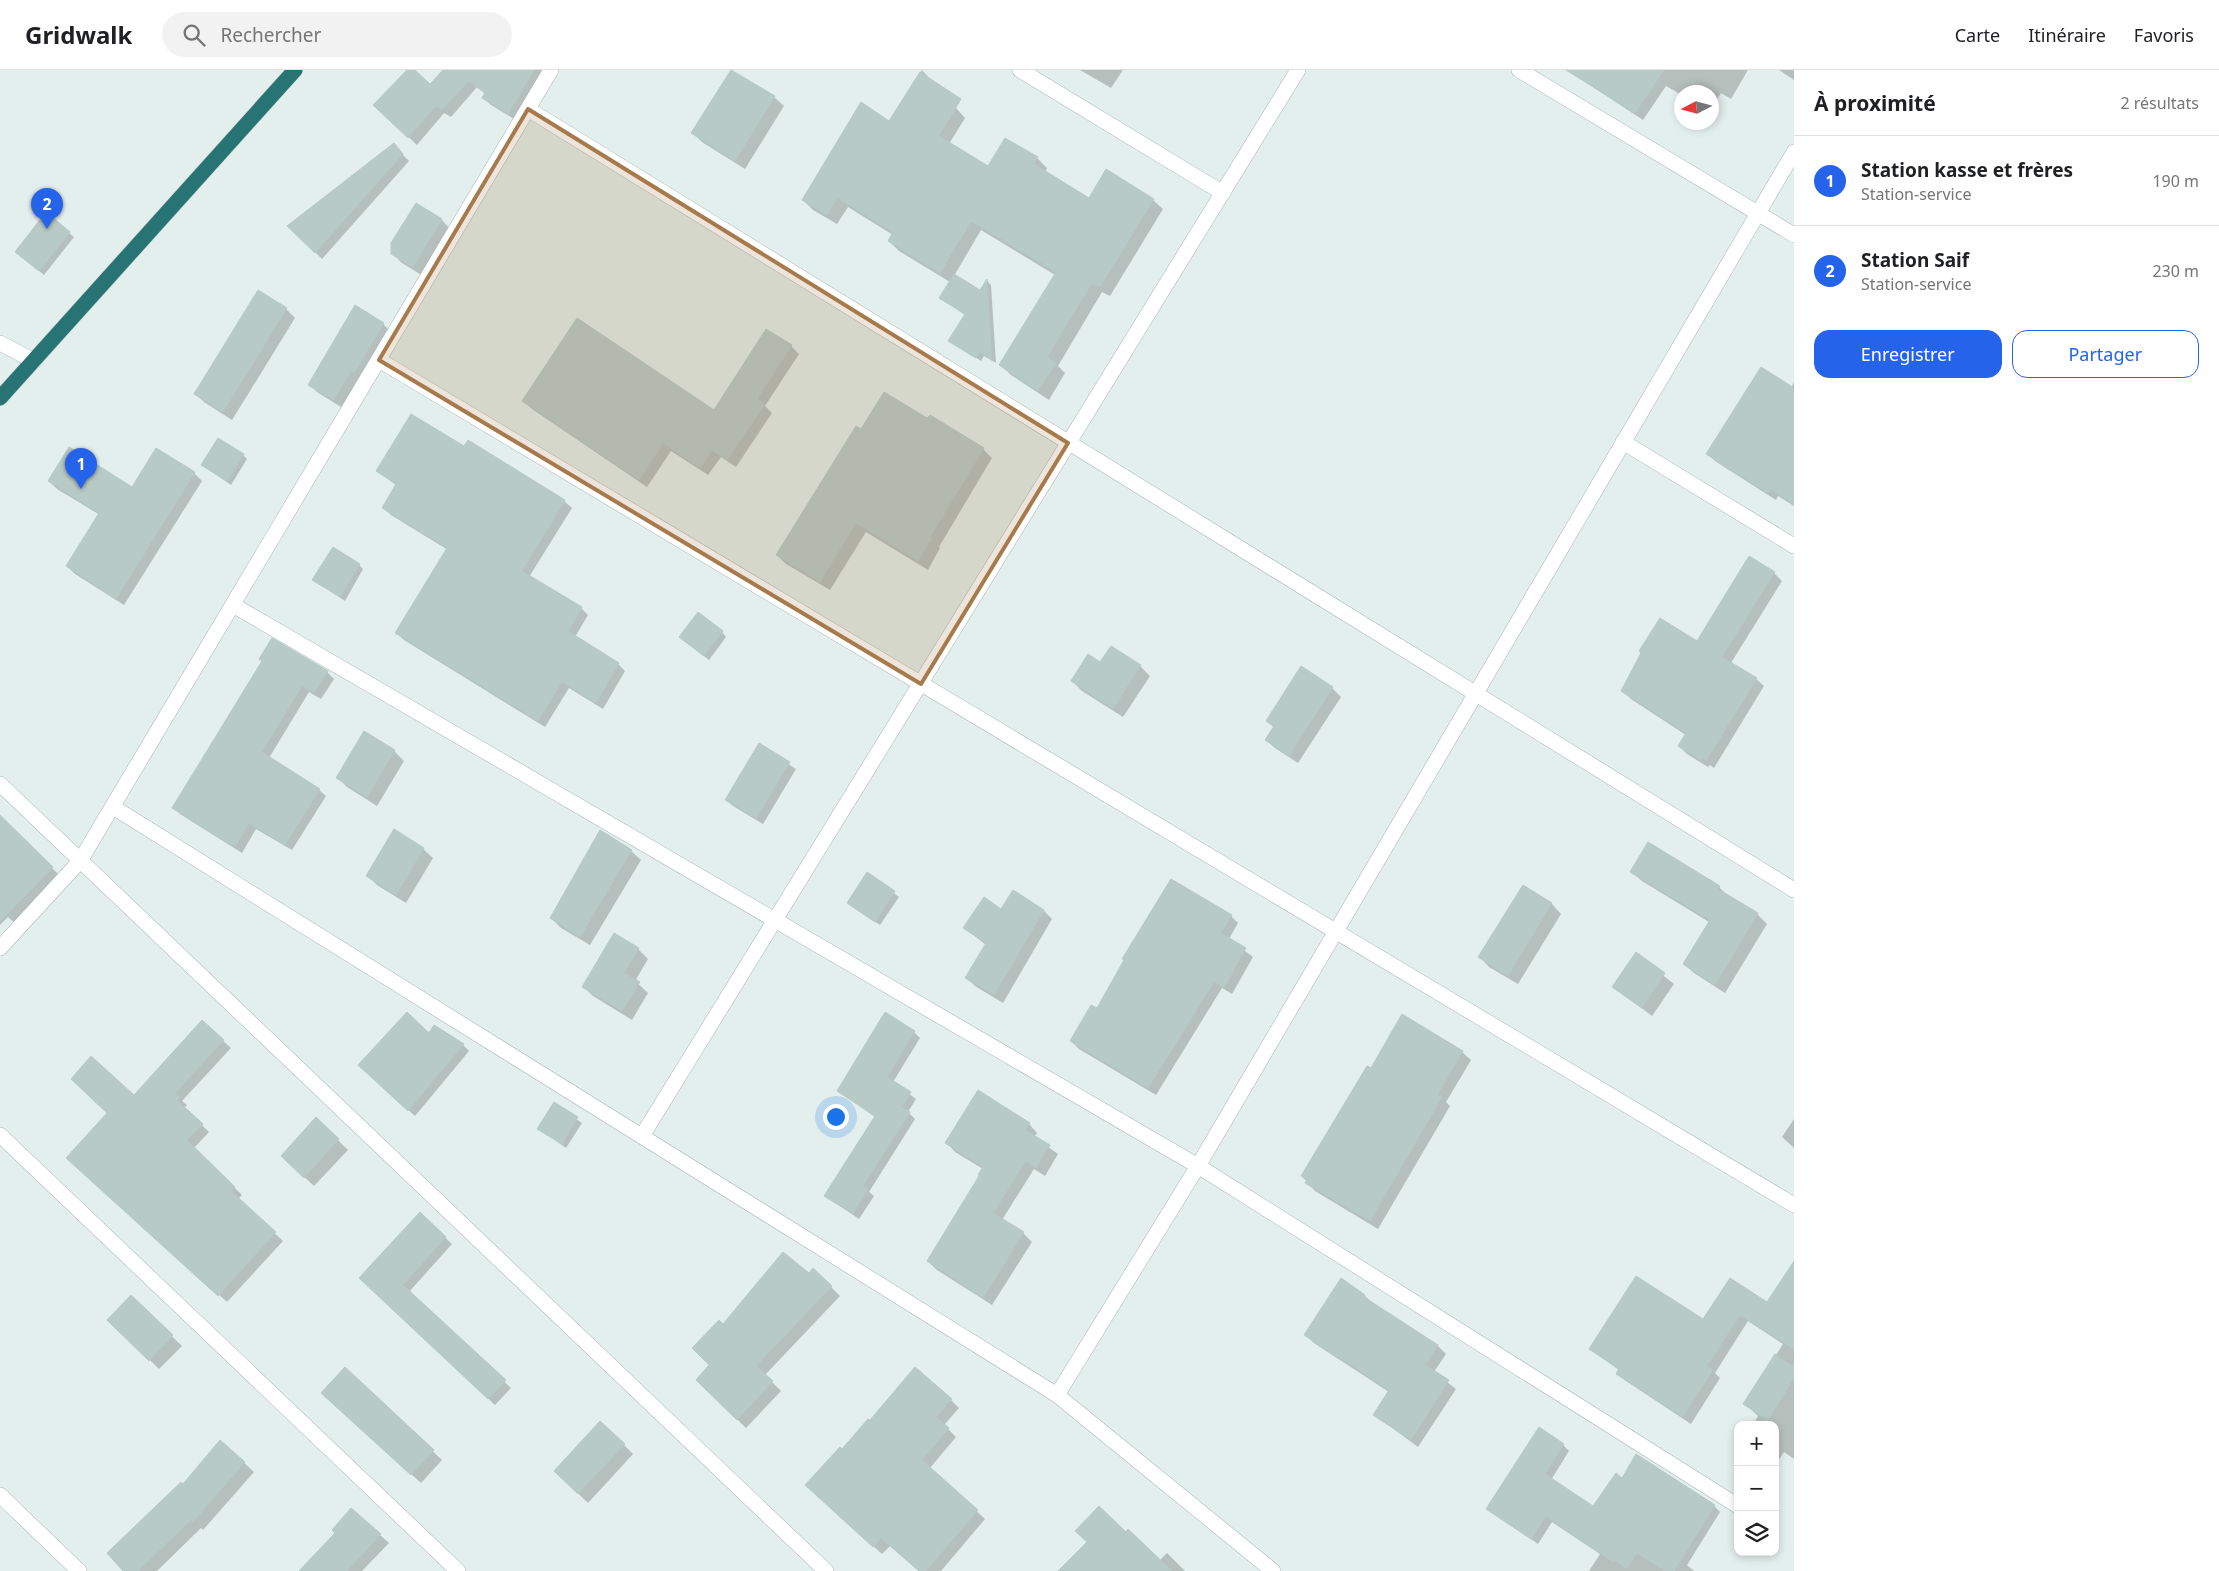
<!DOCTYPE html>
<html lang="fr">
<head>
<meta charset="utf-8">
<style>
	body { margin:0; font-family:"Noto Sans",sans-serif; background:#f2f2f2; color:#202124 }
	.controls { position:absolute; right:15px; bottom:15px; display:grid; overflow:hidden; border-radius:10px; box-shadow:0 2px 8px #0003 }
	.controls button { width:45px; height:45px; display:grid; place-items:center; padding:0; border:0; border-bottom:1px solid #e0e0e0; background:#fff; color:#202124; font:25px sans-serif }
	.compass { position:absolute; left:1674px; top:15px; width:45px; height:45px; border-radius:50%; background:#fff; box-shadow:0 2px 8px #0003; rotate:264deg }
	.you { position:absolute; left:835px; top:1046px; width:18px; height:18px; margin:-12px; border:4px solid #fff; border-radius:50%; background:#1a73e8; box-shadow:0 0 0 8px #1a73e833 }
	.badge { display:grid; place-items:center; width:32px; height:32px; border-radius:50%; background:#2563eb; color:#fff; font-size:16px; font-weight:700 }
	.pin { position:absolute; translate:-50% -41px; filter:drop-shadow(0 1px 2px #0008) }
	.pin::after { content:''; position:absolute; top:26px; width:18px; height:15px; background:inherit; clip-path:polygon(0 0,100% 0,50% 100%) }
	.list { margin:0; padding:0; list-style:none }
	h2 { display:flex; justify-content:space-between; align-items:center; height:65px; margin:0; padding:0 20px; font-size:21px }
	h2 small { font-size:16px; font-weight:400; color:#757577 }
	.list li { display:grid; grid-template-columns:32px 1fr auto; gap:15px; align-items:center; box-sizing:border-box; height:90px; padding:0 20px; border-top:1px solid #e0e0e0 }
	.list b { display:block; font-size:19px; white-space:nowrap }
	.list p { margin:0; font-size:16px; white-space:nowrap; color:#757577 }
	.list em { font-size:16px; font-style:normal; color:#757577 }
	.actions { display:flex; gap:10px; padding:15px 20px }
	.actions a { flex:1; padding:11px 0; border:1px solid #2563eb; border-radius:15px; text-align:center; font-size:18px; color:#2563eb }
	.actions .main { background:#2563eb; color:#fff }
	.icon { flex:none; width:28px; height:28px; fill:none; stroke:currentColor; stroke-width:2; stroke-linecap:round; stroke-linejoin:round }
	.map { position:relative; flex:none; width:1794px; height:1501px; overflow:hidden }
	header { display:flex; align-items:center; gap:30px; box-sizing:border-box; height:70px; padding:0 25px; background:#fff; border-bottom:1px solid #e0e0e0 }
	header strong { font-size:24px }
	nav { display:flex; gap:28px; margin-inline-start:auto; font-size:18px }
	.search { width:350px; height:45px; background:#f2f2f2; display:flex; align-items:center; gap:12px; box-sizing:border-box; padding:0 18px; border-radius:28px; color:#757577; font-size:19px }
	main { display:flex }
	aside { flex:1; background:#fff }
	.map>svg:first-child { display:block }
	.shadow { fill:#0003 }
	.building { fill:#b8cac6; stroke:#b5c9c5 }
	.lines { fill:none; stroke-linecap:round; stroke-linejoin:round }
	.minor-casing { stroke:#a5b8b5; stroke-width:16 }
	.highway-casing { stroke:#c1caca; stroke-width:16 }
	.minor { stroke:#fff; stroke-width:15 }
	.highway { stroke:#287373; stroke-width:15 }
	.marked { fill:#a67a4b; fill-opacity:0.2; stroke:#a67a4b; stroke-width:4; stroke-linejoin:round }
</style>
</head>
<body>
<header>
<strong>Gridwalk</strong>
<div class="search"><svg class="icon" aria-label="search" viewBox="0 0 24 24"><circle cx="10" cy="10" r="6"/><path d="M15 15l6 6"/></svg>Rechercher</div>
<nav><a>Carte</a><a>Itinéraire</a><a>Favoris</a></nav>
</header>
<main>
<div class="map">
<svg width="1794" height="1501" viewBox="0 0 1794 1501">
	<rect width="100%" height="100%" fill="#e3efec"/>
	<g class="shadow">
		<path d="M 409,0 L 413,0 L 430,16 L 444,0 L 546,0 L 516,50 L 491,35 L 483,27 L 486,24 L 477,17 L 451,47 L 444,43 L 417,75 L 375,35 Z"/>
		<path d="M 922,0 L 965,48 L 949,74 L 988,98 L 1037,88 L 1047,98 L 1045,102 L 1089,129 L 1153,130 L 1163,139 L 1110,226 L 1102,222 L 1058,296 L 1065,303 L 1049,330 L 1011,305 L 1001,295 L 1055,205 L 981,160 L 954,206 L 980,222 L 987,211 L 991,215 L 996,293 L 984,286 L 981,291 L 949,270 L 965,245 L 940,228 L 950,212 L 899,181 L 889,171 L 893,165 L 848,137 L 837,154 L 813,140 L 803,130 L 889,52 Z"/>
		<path d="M 1080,0 L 1123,0 L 1111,18 Z"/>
		<path d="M 1567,0 L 1748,0 L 1731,29 L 1721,23 L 1712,38 L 1712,22 L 1682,22 L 1682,25 L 1666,16 L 1643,50 Z"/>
		<path d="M 1779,0 L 1794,0 L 1794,10 Z"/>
		<path d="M 774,27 L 784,36 L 745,99 L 702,72 L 693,63 Z"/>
		<path d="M 393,75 L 409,91 L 322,189 L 289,156 Z"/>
		<path d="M 417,134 L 442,150 L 451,160 L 423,206 L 402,193 L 392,183 Z"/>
		<path d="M 46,144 L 74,167 L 44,205 L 21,186 Z"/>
		<path d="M 258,222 L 286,239 L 295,248 L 232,350 L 204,332 L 196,324 Z"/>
		<path d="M 383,254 L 391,262 L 341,337 L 317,322 L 309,314 Z"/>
		<path d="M 791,276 L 799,284 L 765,336 L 772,343 L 736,397 L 721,387 L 708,405 L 671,381 L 647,417 L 532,339 L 524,331 L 714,341 Z"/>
		<path d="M 1794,312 L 1794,436 L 1778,426 L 1776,430 L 1715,391 L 1707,383 L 1791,318 Z"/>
		<path d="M 928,350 L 983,379 L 992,388 L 939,477 L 940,478 L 928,500 L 866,462 L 830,520 L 786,494 L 777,485 L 862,361 Z"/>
		<path d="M 468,372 L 564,431 L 572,438 L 529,507 L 581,538 L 588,545 L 575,567 L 618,594 L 625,601 L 603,639 L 569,618 L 545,657 L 404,570 L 397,563 L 448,480 L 391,445 L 384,438 L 397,416 L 378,401 L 464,378 Z"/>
		<path d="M 243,385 L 247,389 L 231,415 L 202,395 Z"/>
		<path d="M 194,403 L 202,411 L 124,535 L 75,504 L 67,496 L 100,445 L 57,419 L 49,411 L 133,419 Z"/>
		<path d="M 359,495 L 363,499 L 345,531 L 314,510 Z"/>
		<path d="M 1774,503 L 1782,511 L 1731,593 L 1756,609 L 1764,616 L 1714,698 L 1710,695 L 1708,697 L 1687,684 L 1679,676 L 1686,665 L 1631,629 L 1623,621 L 1697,573 Z"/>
		<path d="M 722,562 L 726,567 L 709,590 L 685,571 Z"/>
		<path d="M 263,591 L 327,602 L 334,609 L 321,629 L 309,622 L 269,688 L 319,720 L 326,726 L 292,780 L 256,759 L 242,783 L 180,744 L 173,737 Z"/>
		<path d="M 1101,593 L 1140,596 L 1150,606 L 1123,647 L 1082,621 L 1072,611 Z"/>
		<path d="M 1332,618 L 1341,627 L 1298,693 L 1275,678 L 1266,670 L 1274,658 L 1267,651 Z"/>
		<path d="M 365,663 L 394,681 L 404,691 L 377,736 L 347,717 L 337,707 Z"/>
		<path d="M 759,675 L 796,699 L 763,754 L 733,736 L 726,730 Z"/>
		<path d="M 7,753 L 62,808 L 17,855 L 8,847 L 0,855 L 0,760 Z"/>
		<path d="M 1648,774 L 1719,817 L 1730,828 L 1757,844 L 1767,854 L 1725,923 L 1694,903 L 1684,894 L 1709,852 L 1642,811 L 1632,802 Z"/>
		<path d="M 423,779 L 433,788 L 406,833 L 377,815 L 368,806 Z"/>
		<path d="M 631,781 L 641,790 L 590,875 L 561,858 L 551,848 Z"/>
		<path d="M 868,804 L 899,827 L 880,855 L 853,837 Z"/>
		<path d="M 1524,817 L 1552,834 L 1561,844 L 1518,914 L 1489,897 L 1480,887 Z"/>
		<path d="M 1013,822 L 1044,841 L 1052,849 L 1003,933 L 975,916 L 967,908 L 986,875 L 965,858 L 1001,841 Z"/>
		<path d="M 1231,846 L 1238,853 L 1229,869 L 1253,887 L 1232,924 L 1222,918 L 1156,1025 L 1079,979 L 1071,971 Z"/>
		<path d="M 638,879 L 648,889 L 635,911 L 648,923 L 632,950 L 593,926 L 583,916 Z"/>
		<path d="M 1636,884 L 1674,914 L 1652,946 L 1614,917 Z"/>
		<path d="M 914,962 L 920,968 L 893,1012 L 916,1029 L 908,1042 L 915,1049 L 869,1122 L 874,1126 L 859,1149 L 826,1126 L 875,1047 L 839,1021 Z"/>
		<path d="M 430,965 L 463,975 L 469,981 L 415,1046 L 366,1001 Z"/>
		<path d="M 223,971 L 231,978 L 182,1031 L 187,1035 L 184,1038 L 209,1062 L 194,1078 L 242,1125 L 238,1129 L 283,1171 L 227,1232 L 76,1095 L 134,1027 Z"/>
		<path d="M 1462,982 L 1471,990 L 1446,1032 L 1450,1036 L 1378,1159 L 1315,1121 L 1307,1112 L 1302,1106 L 1371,1000 Z"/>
		<path d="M 554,1034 L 582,1053 L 566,1078 L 539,1059 Z"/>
		<path d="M 316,1049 L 348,1080 L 314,1116 L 282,1086 Z"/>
		<path d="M 1794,1049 L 1794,1078 L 1782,1067 Z"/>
		<path d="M 1029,1054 L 1037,1063 L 1034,1067 L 1058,1084 L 1045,1106 L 1034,1099 L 1002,1150 L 1023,1163 L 1032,1172 L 992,1235 L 937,1200 L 928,1191 L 981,1107 L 983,1099 L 955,1082 L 947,1073 Z"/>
		<path d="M 420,1144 L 452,1174 L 409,1222 L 511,1318 L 495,1335 L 367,1215 Z"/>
		<path d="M 1794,1193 L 1794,1389 L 1784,1382 L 1775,1396 L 1775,1355 L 1753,1355 L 1758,1346 L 1745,1334 L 1783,1274 L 1748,1251 L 1715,1303 L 1720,1308 L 1691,1354 L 1626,1311 L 1618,1303 L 1620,1301 L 1591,1279 L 1768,1234 Z"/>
		<path d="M 809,1204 L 831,1217 L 840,1226 L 765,1305 L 781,1321 L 746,1358 L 697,1310 L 711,1295 L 723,1256 Z"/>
		<path d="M 1365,1226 L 1373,1234 L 1438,1276 L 1446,1284 L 1434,1302 L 1456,1319 L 1418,1377 L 1375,1345 L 1389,1322 L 1314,1273 L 1306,1265 Z"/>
		<path d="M 131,1227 L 182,1276 L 159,1299 L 109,1250 Z"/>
		<path d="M 345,1299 L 442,1390 L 421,1413 L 331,1331 Z"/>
		<path d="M 951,1330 L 959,1338 L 944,1355 L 956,1367 L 930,1398 L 985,1449 L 941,1501 L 919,1501 L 890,1476 L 882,1484 L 815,1423 L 842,1381 Z"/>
		<path d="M 221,1372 L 254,1402 L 203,1460 L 201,1458 L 157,1501 L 125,1501 L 183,1416 Z"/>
		<path d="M 624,1375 L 633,1384 L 588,1433 L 565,1411 Z"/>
		<path d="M 1563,1375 L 1569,1381 L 1551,1410 L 1594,1438 L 1623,1409 L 1714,1436 L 1720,1442 L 1687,1495 L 1694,1501 L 1589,1501 L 1600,1484 L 1552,1452 L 1538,1474 L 1488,1439 Z"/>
		<path d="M 351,1440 L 389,1473 L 362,1501 L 300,1501 L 337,1463 Z"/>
		<path d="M 1126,1464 L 1159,1491 L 1167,1483 L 1185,1501 L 1060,1501 Z"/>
	</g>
	<g class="building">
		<path d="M 407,0 L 415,0 L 430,14 L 443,0 L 534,0 L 508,44 L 482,28 L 485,23 L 469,11 L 442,40 L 436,36 L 408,68 L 373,35 Z"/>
		<path d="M 731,0 L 775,26 L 735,91 L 691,63 Z"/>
		<path d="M 1566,0 L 1664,0 L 1635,43 Z"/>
		<path d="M 920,2 L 961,29 L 939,66 L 988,96 L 1005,68 L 1038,87 L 1034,94 L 1089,128 L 1106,99 L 1154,129 L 1100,217 L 1092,213 L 1047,287 L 1056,293 L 1038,321 L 999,295 L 1056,202 L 971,151 L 940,203 L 888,171 L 893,162 L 837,128 L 827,145 L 802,130 L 861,32 L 889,51 Z"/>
		<path d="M 394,73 L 403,84 L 315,183 L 287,156 Z"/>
		<path d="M 416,133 L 442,149 L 413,197 L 391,184 L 391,173 Z"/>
		<path d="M 46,142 L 70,162 L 39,201 L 15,182 Z"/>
		<path d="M 954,204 L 980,220 L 987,209 L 992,290 L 980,282 L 976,288 L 948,271 L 965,244 L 939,228 Z"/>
		<path d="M 258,220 L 287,238 L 223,342 L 194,324 Z"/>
		<path d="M 355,235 L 384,253 L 354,303 L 351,301 L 333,330 L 308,315 Z"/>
		<path d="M 577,248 L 714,340 L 766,259 L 792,275 L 757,329 L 765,334 L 727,390 L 712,380 L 700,398 L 663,373 L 639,410 L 522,331 Z"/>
		<path d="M 1761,297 L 1794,318 L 1794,434 L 1771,419 L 1768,423 L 1706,384 Z"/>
		<path d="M 884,322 L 927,348 L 930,345 L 984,378 L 930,467 L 932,468 L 918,491 L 856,453 L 820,512 L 776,485 L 856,356 L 861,359 Z"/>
		<path d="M 411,344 L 464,376 L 468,370 L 565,430 L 522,501 L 582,537 L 568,561 L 619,593 L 596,633 L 562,612 L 538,651 L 395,563 L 447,478 L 382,438 L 396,414 L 376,401 Z"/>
		<path d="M 218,368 L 244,384 L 227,411 L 201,395 Z"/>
		<path d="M 69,377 L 132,417 L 156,378 L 195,402 L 116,529 L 66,496 L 99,443 L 48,411 Z"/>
		<path d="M 333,477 L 360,494 L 340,527 L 312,510 Z"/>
		<path d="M 1749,486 L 1775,502 L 1722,587 L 1757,608 L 1706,691 L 1702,688 L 1700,690 L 1678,676 L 1686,663 L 1621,621 L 1641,583 L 1639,581 L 1660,548 L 1697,571 Z"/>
		<path d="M 698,542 L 723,561 L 704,586 L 679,567 Z"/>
		<path d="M 272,568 L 328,601 L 314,623 L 302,616 L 262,682 L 320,719 L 285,775 L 249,753 L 235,777 L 172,738 L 262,591 L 259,589 Z"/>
		<path d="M 1111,576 L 1141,595 L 1113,639 L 1071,611 L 1088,584 L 1100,592 Z"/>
		<path d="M 1301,596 L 1333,617 L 1289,686 L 1265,670 L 1274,656 L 1266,651 Z"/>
		<path d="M 364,661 L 395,680 L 367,727 L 336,708 Z"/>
		<path d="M 759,673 L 790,692 L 756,748 L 725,730 Z"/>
		<path d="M 0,745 L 53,797 L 0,852 Z"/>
		<path d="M 394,759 L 424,778 L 396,825 L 366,806 Z"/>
		<path d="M 600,760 L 632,780 L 580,867 L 550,848 Z"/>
		<path d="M 1648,772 L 1720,816 L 1718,819 L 1758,843 L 1715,915 L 1683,894 L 1710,850 L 1630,802 Z"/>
		<path d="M 867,802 L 895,821 L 875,852 L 847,833 Z"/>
		<path d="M 1171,809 L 1232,845 L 1221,863 L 1246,878 L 1224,918 L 1214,912 L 1148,1018 L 1070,971 L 1091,935 L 1097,938 L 1124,890 L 1122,889 Z"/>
		<path d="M 1523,815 L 1552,833 L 1508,906 L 1478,887 Z"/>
		<path d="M 1013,820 L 1044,840 L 994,925 L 965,908 L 986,873 L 963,858 L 984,827 L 1001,839 Z"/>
		<path d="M 614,863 L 639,878 L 624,903 L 640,912 L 622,941 L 582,917 Z"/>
		<path d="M 1636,882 L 1665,903 L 1642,938 L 1612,917 Z"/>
		<path d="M 407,942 L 429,963 L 434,955 L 464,974 L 408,1041 L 358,995 Z"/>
		<path d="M 885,942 L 915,961 L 887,1007 L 911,1022 L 902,1037 L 910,1042 L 863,1116 L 868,1119 L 853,1144 L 824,1126 L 875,1046 L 837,1021 Z"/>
		<path d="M 1402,944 L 1463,981 L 1438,1024 L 1442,1027 L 1370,1151 L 1305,1113 L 1307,1110 L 1301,1106 L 1367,996 L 1371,998 Z"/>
		<path d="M 202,950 L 224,970 L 175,1023 L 180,1027 L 177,1030 L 203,1054 L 187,1070 L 235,1117 L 231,1121 L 276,1162 L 218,1226 L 66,1088 L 107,1043 L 71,1009 L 91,986 L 134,1025 Z"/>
		<path d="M 978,1020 L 1030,1053 L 1025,1060 L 1050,1075 L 1036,1098 L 1026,1091 L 993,1143 L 1024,1162 L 983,1228 L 927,1191 L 979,1106 L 978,1105 L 983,1097 L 945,1073 Z"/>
		<path d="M 554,1032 L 578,1047 L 562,1074 L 537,1059 Z"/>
		<path d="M 316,1047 L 339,1069 L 304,1108 L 281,1086 Z"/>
		<path d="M 420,1142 L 446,1167 L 403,1215 L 506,1310 L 488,1329 L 359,1208 Z"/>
		<path d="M 783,1182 L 809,1203 L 813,1198 L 832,1216 L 756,1296 L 773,1311 L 737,1350 L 696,1310 L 709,1295 L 692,1278 L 719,1250 L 723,1254 Z"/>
		<path d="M 1794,1191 L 1794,1279 L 1740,1245 L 1707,1296 L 1713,1300 L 1683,1347 L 1616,1304 L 1619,1299 L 1589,1279 L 1636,1206 L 1703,1249 L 1730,1208 L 1767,1232 Z"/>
		<path d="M 1341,1208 L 1365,1225 L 1364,1227 L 1438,1275 L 1425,1295 L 1449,1310 L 1411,1370 L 1373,1345 L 1389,1320 L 1304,1265 Z"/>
		<path d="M 131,1225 L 173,1265 L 149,1291 L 107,1250 Z"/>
		<path d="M 1775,1284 L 1794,1297 L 1794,1308 L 1768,1350 L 1743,1334 Z"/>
		<path d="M 345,1297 L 434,1380 L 411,1405 L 321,1323 Z"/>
		<path d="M 915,1297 L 952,1329 L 936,1347 L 949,1358 L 922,1390 L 978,1440 L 926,1501 L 919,1501 L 881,1468 L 873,1477 L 805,1415 L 840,1377 L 842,1379 L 868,1349 L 870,1350 Z"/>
		<path d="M 600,1351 L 625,1374 L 578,1424 L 554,1401 Z"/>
		<path d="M 1539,1357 L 1564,1374 L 1545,1404 L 1593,1436 L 1616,1403 L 1622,1408 L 1636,1384 L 1715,1435 L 1674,1501 L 1665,1501 L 1637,1483 L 1627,1499 L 1614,1490 L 1613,1492 L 1546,1446 L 1531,1469 L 1486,1439 Z"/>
		<path d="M 220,1370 L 245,1392 L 193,1452 L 191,1450 L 138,1501 L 123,1501 L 107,1483 L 181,1412 L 183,1414 Z"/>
		<path d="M 1099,1436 L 1126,1462 L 1128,1459 L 1172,1501 L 1058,1501 L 1087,1472 L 1075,1461 Z"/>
		<path d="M 351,1438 L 381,1464 L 347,1501 L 299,1501 L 335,1463 L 332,1460 Z"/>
	</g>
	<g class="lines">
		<g class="minor-casing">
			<g id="minor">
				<path d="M 1020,0 L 1223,123"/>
				<path d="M 1519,0 L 1794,165"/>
				<path d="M 528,39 L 1794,820"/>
				<path d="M 0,273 L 34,291"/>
				<path d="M 379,290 L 1794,1135"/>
				<path d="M 1623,372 L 1794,476"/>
				<path d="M 233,535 L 1198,1096 L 1738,1436"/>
				<path d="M 0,714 L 826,1501"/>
				<path d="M 113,737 L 1057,1325 L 1273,1501"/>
				<path d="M 0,878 L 80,791 L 551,0"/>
				<path d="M 0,1065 L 458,1501"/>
				<path d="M 642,1066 L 1298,0"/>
				<path d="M 1057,1325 L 1198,1096 L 1794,82"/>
				<path d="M 0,1425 L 79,1501"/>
			</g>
		</g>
		<g class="highway-casing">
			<path id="highway" d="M 0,328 L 295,0"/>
		</g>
		<use href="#minor" class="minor"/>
		<use href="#highway" class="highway"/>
	</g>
	<path class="marked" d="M 528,39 L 1068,373 L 921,614 L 379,290 Z"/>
</svg>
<div class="controls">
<button>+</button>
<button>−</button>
<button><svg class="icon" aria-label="layers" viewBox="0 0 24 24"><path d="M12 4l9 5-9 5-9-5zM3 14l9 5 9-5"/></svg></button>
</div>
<svg class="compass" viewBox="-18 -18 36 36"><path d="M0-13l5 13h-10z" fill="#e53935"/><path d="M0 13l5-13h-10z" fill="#757577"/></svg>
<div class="you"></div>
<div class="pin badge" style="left:81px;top:419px">1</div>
<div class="pin badge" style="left:47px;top:159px">2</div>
</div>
<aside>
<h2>À proximité<small>2 résultats</small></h2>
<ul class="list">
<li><span class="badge">1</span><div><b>Station kasse et frères</b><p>Station-service</p></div><em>190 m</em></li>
<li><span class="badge">2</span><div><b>Station Saif</b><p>Station-service</p></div><em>230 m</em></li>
</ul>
<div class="actions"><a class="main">Enregistrer</a><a>Partager</a></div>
</aside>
</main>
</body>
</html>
